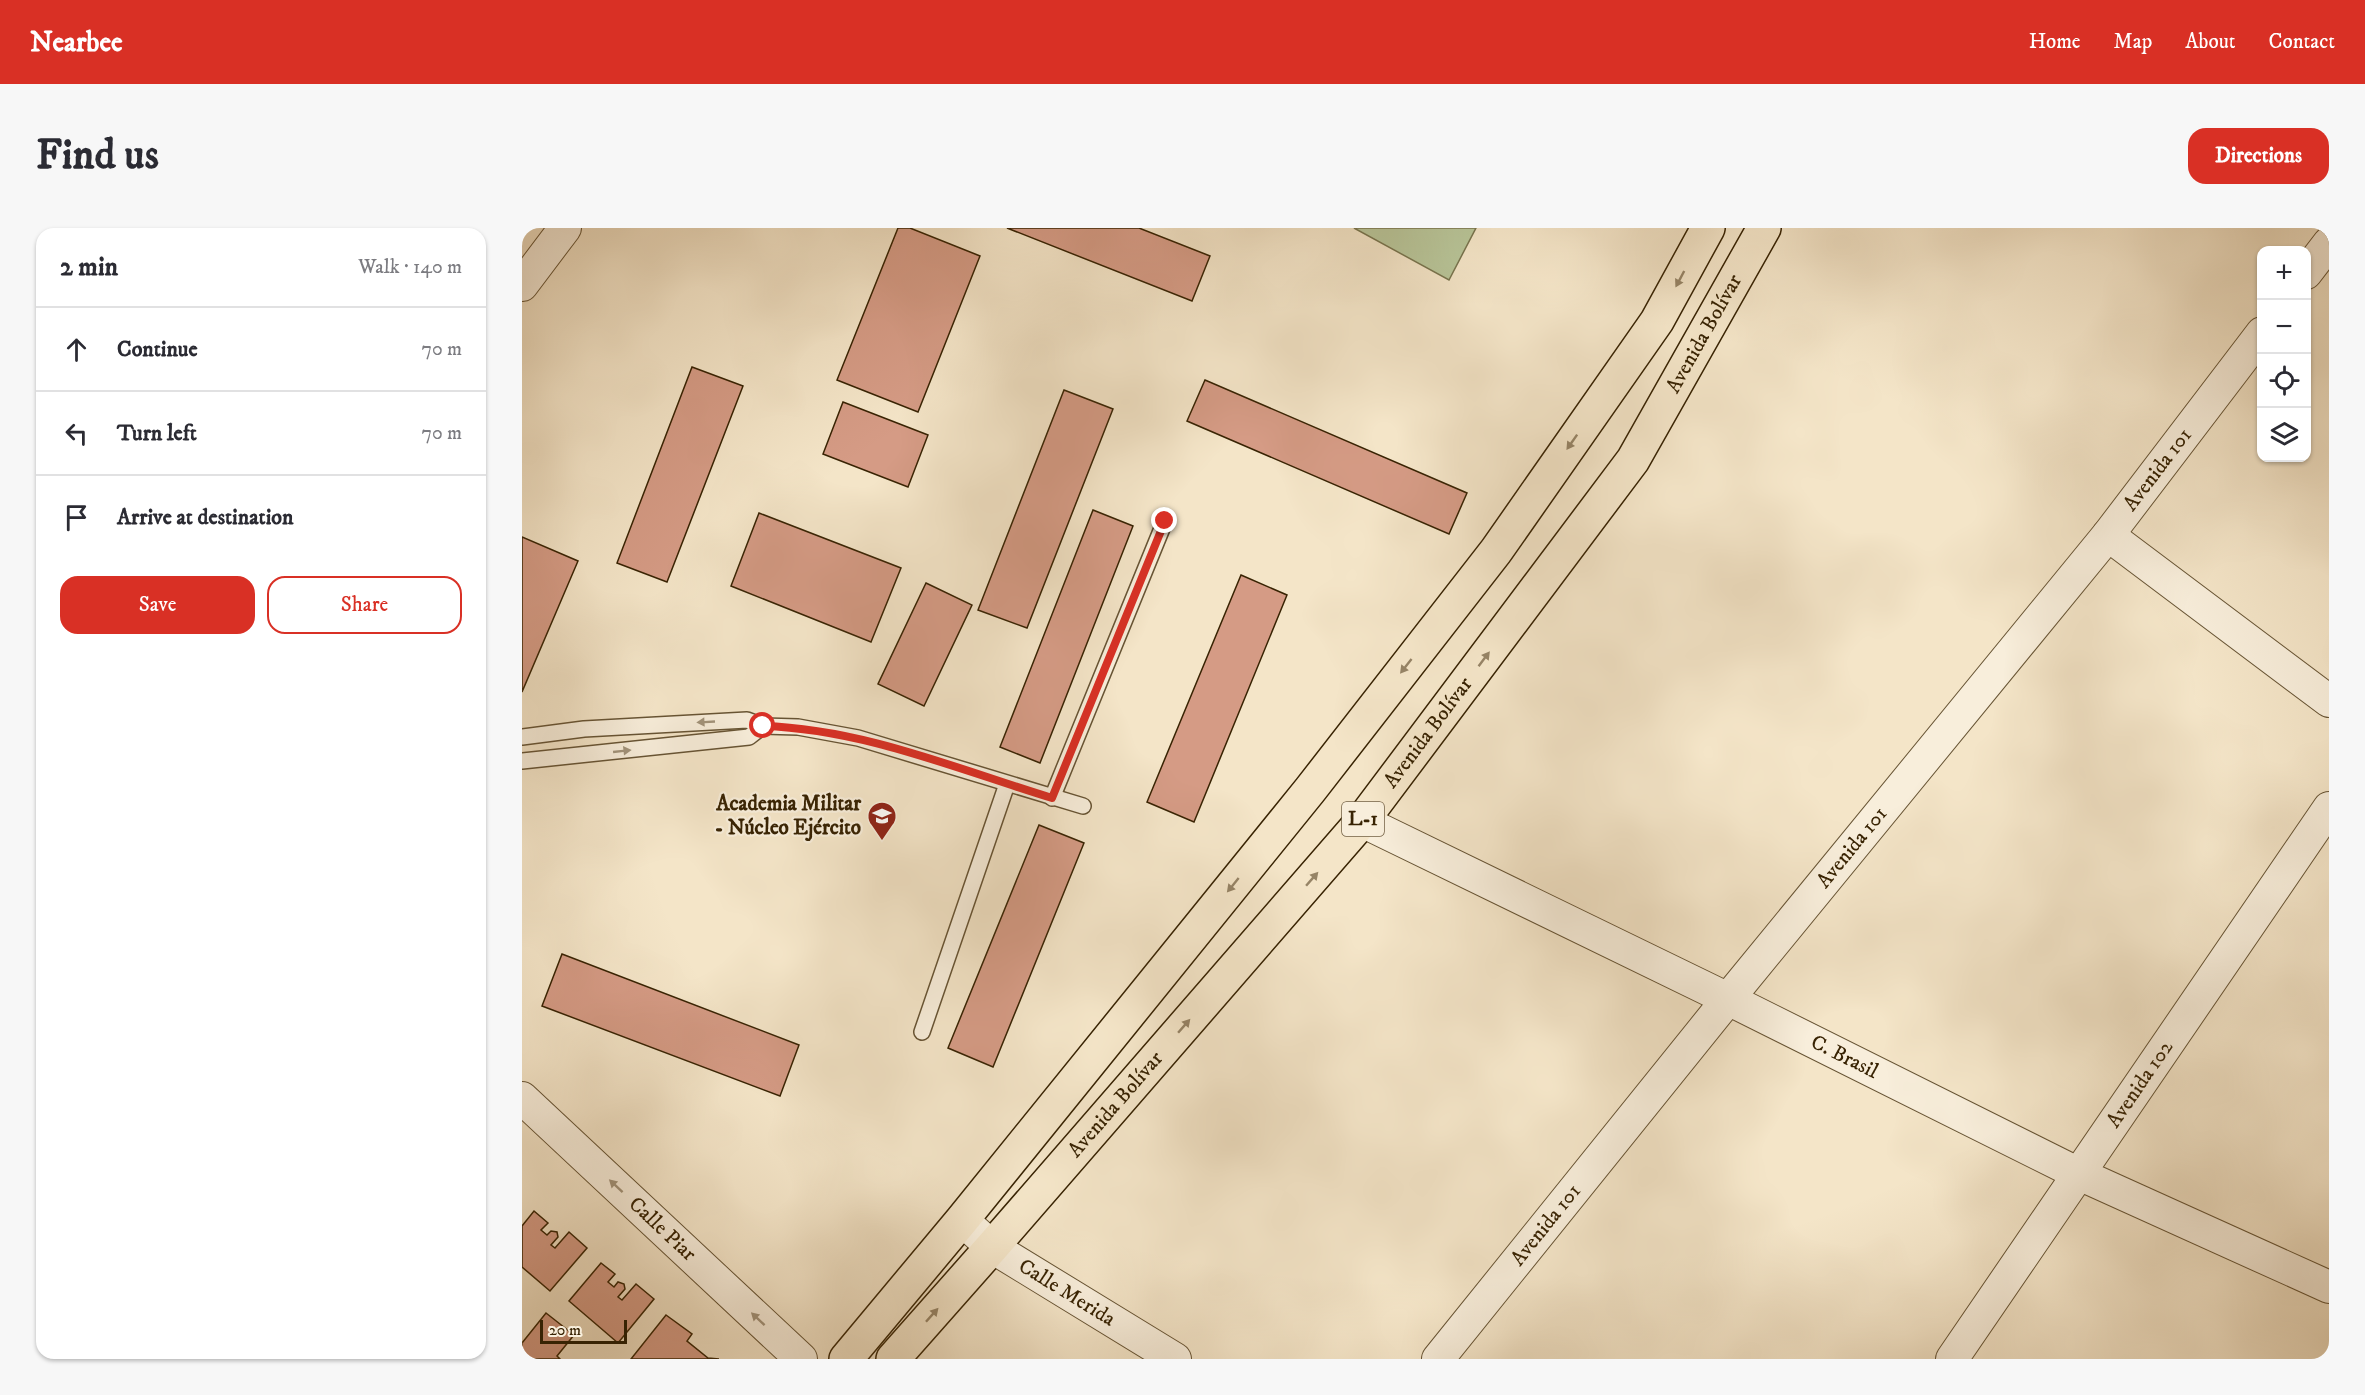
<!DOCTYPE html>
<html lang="en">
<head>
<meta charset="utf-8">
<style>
	body { margin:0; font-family:"IM FELL DW Pica",serif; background:#f7f7f7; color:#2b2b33 }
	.controls { position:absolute; right:18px; top:18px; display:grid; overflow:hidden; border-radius:12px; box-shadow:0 2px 4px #0004 }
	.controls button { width:54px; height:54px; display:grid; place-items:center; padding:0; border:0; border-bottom:2px solid #e1e1e2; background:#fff; color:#2b2b33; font:30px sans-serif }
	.scale { position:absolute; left:18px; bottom:15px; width:87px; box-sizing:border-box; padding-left:6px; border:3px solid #382303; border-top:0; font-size:16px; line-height:21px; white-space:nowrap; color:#382303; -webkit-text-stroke:4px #f8eedb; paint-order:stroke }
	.stop { position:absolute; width:18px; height:18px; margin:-14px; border:4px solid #d93025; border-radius:50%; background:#fff }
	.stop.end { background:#d93025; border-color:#fff; box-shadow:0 2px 6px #0008 }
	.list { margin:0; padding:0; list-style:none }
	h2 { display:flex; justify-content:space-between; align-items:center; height:78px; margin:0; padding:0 24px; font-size:26px }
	h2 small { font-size:20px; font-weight:400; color:#7c7c81 }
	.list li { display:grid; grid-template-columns:39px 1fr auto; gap:18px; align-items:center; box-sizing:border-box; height:84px; padding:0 24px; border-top:2px solid #e1e1e2 }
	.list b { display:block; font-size:22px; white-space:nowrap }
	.list em { font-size:20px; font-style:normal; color:#7c7c81 }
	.actions { display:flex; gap:12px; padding:18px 24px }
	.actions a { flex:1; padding:14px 0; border:2px solid #d93025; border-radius:18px; text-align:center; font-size:21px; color:#d93025 }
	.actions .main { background:#d93025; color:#fff }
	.icon { flex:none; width:33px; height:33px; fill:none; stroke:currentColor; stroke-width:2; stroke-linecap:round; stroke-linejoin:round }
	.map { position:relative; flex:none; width:1807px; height:1131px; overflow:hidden; border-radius:18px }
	header { display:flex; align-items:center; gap:36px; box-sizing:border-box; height:84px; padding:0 30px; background:#d93025; color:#fff }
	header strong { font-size:28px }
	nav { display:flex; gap:33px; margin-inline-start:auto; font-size:21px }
	.intro { display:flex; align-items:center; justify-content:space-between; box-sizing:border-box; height:144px; padding:0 36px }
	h1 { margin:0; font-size:42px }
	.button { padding:15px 27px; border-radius:18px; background:#d93025; color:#fff; font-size:21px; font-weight:700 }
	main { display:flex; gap:36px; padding:0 36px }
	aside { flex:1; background:#fff; border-radius:18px; box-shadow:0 2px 4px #0004 }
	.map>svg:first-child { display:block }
	.green { fill:#b8c599; stroke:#78744e; stroke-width:1.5 }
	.building { fill:#d59b85; stroke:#382303; stroke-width:1.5 }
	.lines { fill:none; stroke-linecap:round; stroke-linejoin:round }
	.service-casing { stroke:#675434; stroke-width:18 }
	.minor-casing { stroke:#675434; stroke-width:34 }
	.primary-casing { stroke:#382303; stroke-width:36 }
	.service { stroke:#f8eedb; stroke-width:15 }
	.minor { stroke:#f8eedb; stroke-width:32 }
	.primary { stroke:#f4e5c8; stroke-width:33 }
	.oneway { fill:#968466 }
	.oneway2 { fill:#a2937a }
	.route { stroke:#d93025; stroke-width:8 }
	.labels { text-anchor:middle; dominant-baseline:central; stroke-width:4.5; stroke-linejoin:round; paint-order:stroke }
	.shield { fill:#f8eedb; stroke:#726044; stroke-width:1.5 }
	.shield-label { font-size:20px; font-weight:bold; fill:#382303 }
	.street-label { font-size:21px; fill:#382303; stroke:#f8eedb }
	.poi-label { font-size:21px; font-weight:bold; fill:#382303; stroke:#f8eedb; text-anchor:end }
</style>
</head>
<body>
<header>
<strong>Nearbee</strong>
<nav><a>Home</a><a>Map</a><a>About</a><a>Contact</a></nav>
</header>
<div class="intro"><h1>Find us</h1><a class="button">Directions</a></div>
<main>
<aside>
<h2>2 min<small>Walk · 140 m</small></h2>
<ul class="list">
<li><svg class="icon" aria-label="ahead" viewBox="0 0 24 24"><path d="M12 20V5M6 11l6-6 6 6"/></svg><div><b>Continue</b></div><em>70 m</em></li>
<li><svg class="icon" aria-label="left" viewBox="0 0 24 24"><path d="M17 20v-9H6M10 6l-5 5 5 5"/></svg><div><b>Turn left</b></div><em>70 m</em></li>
<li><svg class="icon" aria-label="arrive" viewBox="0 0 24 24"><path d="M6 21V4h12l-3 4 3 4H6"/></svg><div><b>Arrive at destination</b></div></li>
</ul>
<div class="actions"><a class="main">Save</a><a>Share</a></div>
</aside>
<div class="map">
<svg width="1807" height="1131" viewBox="0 0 1807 1131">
	<rect width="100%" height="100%" fill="#f4e5c8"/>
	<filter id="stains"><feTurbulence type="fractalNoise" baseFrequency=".00333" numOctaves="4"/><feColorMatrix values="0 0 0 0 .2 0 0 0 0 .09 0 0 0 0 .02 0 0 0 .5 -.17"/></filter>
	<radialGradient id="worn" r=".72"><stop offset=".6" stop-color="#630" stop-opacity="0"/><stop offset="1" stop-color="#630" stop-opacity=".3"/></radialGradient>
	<path class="green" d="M 832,0 L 954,0 L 927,52 Z"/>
	<g class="building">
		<path d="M 376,0 L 388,0 L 458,28 L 396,184 L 315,152 Z"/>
		<path d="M 485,0 L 617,0 L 688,28 L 670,73 Z"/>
		<path d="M 170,139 L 221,158 L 145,354 L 95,335 Z"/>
		<path d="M 683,152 L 945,265 L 927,306 L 665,193 Z"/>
		<path d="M 542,162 L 591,181 L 505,400 L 456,382 Z"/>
		<path d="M 321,174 L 406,207 L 386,259 L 301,226 Z"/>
		<path d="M 571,282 L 611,298 L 518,535 L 478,519 Z"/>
		<path d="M 237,285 L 379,340 L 349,414 L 209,358 Z"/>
		<path d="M 0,309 L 56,333 L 0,464 Z"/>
		<path d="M 719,347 L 765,367 L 672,594 L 625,574 Z"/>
		<path d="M 404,355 L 450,377 L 402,478 L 356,456 Z"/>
		<path d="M 517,597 L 562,615 L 471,839 L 426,820 Z"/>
		<path d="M 40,726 L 277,817 L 258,868 L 20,778 Z"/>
		<path d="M 12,983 L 26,995 L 19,1002 L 25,1007 L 29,1003 L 35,1004 L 36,1009 L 29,1017 L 33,1020 L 47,1004 L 65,1020 L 28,1063 L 0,1039 L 0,998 Z"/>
		<path d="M 79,1035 L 93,1046 L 86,1054 L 92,1059 L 96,1054 L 102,1056 L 103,1061 L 96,1069 L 100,1072 L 114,1056 L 132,1071 L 96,1115 L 47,1073 Z"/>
		<path d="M 24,1085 L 52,1107 L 35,1128 L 38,1131 L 0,1131 L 0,1115 Z"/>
		<path d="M 144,1087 L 170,1106 L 165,1113 L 186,1130 L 197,1131 L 109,1131 Z"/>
	</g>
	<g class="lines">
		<g class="service-casing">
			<g id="service">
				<path d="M 0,509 L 62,501 L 225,492 L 241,498 L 276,499 L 336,510 L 561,578"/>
				<path d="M 0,533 L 227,509 L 241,498"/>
				<path d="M 530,570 L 643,293"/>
				<path d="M 400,804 L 485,556"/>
			</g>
		</g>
		<g class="minor-casing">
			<g id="minor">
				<path d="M 1784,45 L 1807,15"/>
				<path d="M 0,57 L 43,0"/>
				<path d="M 1586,307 L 1807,473"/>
				<path id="s1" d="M 840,593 L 1206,771 L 1557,946 L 1807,1059"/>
				<path id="s2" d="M 0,870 L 279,1131"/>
				<path id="s3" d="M 440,992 L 470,1019 L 653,1131"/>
				<path id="s4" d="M 916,1131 L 1206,771 L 1586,307 L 1740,105"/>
				<path id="s5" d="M 1430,1131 L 1807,580"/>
			</g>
		</g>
		<g class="primary-casing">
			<g id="primary">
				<path d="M 324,1131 L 440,992 L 788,562 L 974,323 L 1135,93 L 1186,0"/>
				<path id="s6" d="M 371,1131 L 470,1019 L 840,593 L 1111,232 L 1242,0"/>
			</g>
		</g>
		<use href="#service" class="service"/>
		<use href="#minor" class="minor"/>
		<use href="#primary" class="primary"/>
	</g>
	<defs><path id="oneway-solid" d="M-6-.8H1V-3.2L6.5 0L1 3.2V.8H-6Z" transform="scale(1.5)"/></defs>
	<g class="oneway">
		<use href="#oneway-solid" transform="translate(1158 51) rotate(118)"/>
		<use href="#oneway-solid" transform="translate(1050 214) rotate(125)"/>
		<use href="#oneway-solid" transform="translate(962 431) rotate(-53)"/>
		<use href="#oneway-solid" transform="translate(884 438) rotate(128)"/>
		<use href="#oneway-solid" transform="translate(790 651) rotate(-49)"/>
		<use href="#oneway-solid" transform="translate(711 657) rotate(129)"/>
		<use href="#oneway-solid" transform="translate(662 798) rotate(-49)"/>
		<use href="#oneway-solid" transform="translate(410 1087) rotate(-48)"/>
	</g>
	<g class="oneway2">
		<use href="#oneway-solid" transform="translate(184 494) rotate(177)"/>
		<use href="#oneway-solid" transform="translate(100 523) rotate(-6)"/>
		<use href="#oneway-solid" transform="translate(94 958) rotate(-137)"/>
		<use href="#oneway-solid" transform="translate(236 1091) rotate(-137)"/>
	</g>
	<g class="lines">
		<path class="route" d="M 241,498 C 341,501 435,541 530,570 L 643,293"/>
	</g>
	<defs>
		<g id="university-pin" transform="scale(1.5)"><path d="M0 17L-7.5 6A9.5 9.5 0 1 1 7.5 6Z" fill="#8f2418" stroke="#f8eedb"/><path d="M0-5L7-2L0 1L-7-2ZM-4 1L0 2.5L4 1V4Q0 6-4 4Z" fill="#fff"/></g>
	</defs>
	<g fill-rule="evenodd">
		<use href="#university-pin" x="360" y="588"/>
	</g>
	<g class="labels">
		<rect class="shield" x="820" y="574" width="42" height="34" rx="4.5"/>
		<g class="shield-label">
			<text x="841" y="591">L-1</text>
		</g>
		<g class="street-label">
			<text stroke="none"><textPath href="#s6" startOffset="1310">Avenida Bolívar</textPath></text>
			<text stroke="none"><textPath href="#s4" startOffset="1144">Avenida 101</textPath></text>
			<text stroke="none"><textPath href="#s6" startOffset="824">Avenida Bolívar</textPath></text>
			<text stroke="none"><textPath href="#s4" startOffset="658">Avenida 101</textPath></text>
			<text stroke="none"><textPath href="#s1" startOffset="537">C. Brasil</textPath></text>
			<text stroke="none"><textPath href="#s5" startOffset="333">Avenida 102</textPath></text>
			<text stroke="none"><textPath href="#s6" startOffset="338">Avenida Bolívar</textPath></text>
			<text stroke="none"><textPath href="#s4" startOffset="172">Avenida 101</textPath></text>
			<text stroke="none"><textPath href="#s2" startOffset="192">Calle Piar</textPath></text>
			<text stroke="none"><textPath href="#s3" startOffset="128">Calle Merida</textPath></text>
		</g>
		<g class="poi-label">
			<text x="339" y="576">Academia Militar<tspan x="339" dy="24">- Núcleo Ejército</tspan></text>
		</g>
	</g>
	<rect width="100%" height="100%" filter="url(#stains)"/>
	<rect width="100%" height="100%" fill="url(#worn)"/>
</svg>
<div class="controls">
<button>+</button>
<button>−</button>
<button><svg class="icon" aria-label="locate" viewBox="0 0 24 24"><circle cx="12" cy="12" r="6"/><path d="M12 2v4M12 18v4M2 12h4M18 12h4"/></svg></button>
<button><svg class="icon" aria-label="layers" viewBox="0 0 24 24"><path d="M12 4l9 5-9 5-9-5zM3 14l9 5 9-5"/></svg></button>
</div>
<div class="scale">20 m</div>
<div class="stop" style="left:241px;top:498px"></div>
<div class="stop end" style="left:643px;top:293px"></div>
</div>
</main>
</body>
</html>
